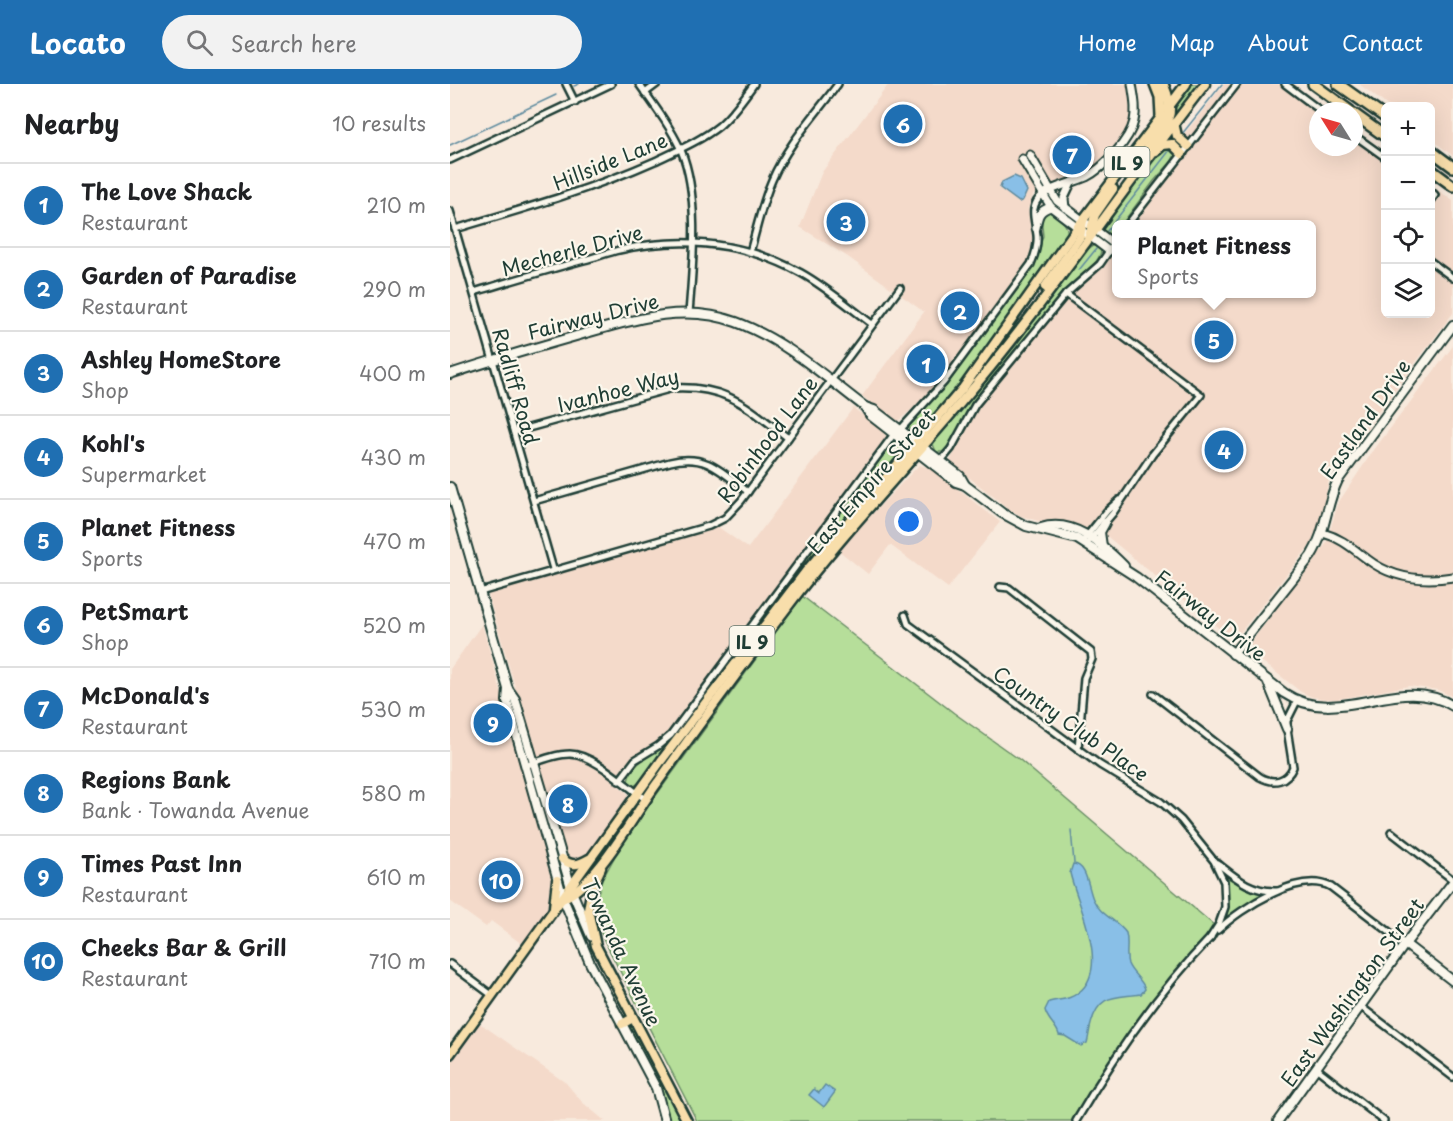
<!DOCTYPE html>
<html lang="en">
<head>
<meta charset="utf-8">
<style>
	body { margin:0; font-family:"Playpen Sans",sans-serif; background:#f2f2f2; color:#202124 }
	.controls { position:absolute; right:18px; top:18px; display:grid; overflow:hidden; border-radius:9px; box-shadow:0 6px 24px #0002 }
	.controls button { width:54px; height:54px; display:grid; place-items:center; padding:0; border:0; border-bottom:2px solid #e0e0e0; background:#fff; color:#202124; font:30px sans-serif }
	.compass { position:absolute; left:859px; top:18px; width:54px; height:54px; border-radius:50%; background:#fff; box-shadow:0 6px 24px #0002; rotate:307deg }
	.you { position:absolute; left:459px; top:438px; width:21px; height:21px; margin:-15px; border:4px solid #fff; border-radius:50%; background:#1a73e8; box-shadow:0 0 0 9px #1a73e833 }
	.badge { display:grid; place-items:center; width:39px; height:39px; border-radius:50%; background:#1f6fb2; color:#fff; font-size:20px; font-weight:700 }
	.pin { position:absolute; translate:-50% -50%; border:3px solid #fff; box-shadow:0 2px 6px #0006 }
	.popup { position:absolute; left:662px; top:136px; width:204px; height:78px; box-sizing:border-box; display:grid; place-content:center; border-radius:9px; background:#fff; filter:drop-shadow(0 2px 4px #0005); font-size:20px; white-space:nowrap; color:#757577 }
	.popup b { font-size:22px; color:#202124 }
	.popup::after { content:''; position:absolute; left:50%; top:100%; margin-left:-12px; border:12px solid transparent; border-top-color:#fff }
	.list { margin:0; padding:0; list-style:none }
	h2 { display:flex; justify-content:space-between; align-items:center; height:78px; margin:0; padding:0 24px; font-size:26px }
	h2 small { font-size:20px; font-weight:400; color:#757577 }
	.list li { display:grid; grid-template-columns:39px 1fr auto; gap:18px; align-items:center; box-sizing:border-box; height:84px; padding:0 24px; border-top:2px solid #e0e0e0 }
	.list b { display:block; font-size:22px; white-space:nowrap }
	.list p { margin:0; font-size:20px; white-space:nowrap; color:#757577 }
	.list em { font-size:20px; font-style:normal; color:#757577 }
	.icon { flex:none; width:33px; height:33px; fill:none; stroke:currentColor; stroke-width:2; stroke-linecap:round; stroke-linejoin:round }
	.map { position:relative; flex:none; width:1003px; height:1037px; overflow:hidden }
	header { display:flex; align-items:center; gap:36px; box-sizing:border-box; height:84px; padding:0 30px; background:#1f6fb2; color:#fff }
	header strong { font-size:28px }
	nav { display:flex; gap:33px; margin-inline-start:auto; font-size:21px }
	.search { width:420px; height:54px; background:#f2f2f2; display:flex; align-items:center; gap:15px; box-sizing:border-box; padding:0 21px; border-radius:33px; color:#757577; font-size:22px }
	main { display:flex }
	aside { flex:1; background:#fff }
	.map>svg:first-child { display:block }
	.built { fill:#f4daca; fill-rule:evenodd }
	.green { fill:#b6de9a; stroke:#6a8e67; stroke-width:1.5 }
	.water { fill:#89bfe7; stroke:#5f8b9f; stroke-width:1.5 }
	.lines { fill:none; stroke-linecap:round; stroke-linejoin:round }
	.stream { stroke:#5f8b9f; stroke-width:1.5 }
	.minor-casing { stroke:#1f3d34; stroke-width:10 }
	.tertiary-casing { stroke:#1f3d34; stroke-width:11 }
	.secondary-casing { stroke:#1f3d34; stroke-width:12 }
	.primary-casing { stroke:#1f3d34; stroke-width:13 }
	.trunk-casing { stroke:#1f3d34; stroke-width:14 }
	.minor { stroke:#fbf7ec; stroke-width:5 }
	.tertiary { stroke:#fbf7ec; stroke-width:7 }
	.secondary { stroke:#fbf7ec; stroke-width:8 }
	.primary { stroke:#f8deab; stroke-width:8 }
	.trunk { stroke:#f8deab; stroke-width:9 }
	.labels { text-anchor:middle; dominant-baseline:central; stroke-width:4.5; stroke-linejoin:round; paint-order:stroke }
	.shield { fill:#fbf7ec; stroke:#61756b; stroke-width:1.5 }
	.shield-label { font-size:18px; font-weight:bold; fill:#1f3d34 }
	.street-label { font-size:20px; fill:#1f3d34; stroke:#fbf7ec }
</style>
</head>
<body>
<header>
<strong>Locato</strong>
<div class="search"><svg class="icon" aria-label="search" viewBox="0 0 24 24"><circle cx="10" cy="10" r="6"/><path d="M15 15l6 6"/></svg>Search here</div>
<nav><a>Home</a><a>Map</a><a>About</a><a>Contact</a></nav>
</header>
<main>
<aside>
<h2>Nearby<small>10 results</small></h2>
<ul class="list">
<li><span class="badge">1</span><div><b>The Love Shack</b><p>Restaurant</p></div><em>210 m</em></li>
<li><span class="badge">2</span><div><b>Garden of Paradise</b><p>Restaurant</p></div><em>290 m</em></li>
<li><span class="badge">3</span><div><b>Ashley HomeStore</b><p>Shop</p></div><em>400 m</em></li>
<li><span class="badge">4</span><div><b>Kohl's</b><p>Supermarket</p></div><em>430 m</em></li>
<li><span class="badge">5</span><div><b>Planet Fitness</b><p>Sports</p></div><em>470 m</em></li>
<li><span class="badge">6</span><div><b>PetSmart</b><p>Shop</p></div><em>520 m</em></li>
<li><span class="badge">7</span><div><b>McDonald's</b><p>Restaurant</p></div><em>530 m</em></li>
<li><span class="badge">8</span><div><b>Regions Bank</b><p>Bank · Towanda Avenue</p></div><em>580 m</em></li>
<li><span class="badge">9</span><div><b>Times Past Inn</b><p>Restaurant</p></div><em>610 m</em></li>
<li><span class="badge">10</span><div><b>Cheeks Bar &amp; Grill</b><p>Restaurant</p></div><em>710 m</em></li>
</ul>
</aside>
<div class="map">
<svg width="1003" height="1037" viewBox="0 0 1003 1037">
	<rect width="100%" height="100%" fill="#f8eadd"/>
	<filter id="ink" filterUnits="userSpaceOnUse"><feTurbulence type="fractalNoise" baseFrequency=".0167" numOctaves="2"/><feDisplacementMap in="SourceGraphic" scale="12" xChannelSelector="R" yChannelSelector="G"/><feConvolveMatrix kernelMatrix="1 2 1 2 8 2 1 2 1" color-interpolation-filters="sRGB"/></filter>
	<g filter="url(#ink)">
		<g class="built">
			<path d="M 439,0 L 679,0 L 683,20 L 683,30 L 678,44 L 656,73 L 636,86 L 619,92 L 583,111 L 578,125 L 583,145 L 584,160 L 579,177 L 491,297 L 480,310 L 448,337 L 442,335 L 412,312 L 474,228 L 398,173 L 350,143 L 372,88 Z"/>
			<path d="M 774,0 L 841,0 L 878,27 L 868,27 L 868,63 L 904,63 L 904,46 L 935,68 L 936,230 L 980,230 L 981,101 L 1003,117 L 1003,229 L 880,392 L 868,442 L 861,460 L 785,555 L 782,555 L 642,440 L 638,444 L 632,445 L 616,439 L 592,438 L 571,432 L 559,425 L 502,380 L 500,377 L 518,340 L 533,317 L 615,218 L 607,211 ZM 666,140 L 861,140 L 861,210 L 666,210 Z"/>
			<path d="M 909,0 L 1003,0 L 1003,72 L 981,55 L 980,22 L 938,22 Z"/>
			<path d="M 1003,262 L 1003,613 L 988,606 L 959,602 L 888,615 L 875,615 L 862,613 L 851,608 L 796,565 L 876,460 L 888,419 L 923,367 Z"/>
			<path d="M 403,324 L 435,347 L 436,355 L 418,384 L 228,637 L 211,656 L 180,676 L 163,697 L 178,710 L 177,718 L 134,773 L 131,776 L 120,777 L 112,764 L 36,503 L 261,438 L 298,464 Z"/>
			<path d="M 469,381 L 480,384 L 550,438 L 498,504 L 440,461 L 418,490 L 388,466 Z"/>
			<path d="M 32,540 L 105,800 L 101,824 L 76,863 L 41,837 L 36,843 L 0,817 L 0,585 Z"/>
			<path d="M 28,938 L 116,999 L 132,1018 L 155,1037 L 0,1037 L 0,976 Z"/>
		</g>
		<g class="green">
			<path d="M 740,0 L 751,0 L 726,32 L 724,30 L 726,18 Z"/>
			<path d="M 719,62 L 726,69 L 721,78 L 704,97 L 672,140 L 666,140 L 666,147 L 661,151 L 654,149 C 653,144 652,144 654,140 C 659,128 710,67 719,62 Z"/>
			<path d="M 599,127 C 608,135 620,139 617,152 L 508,304 L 473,346 L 468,350 L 461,349 L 459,342 L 461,337 L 490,308 L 583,183 L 593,152 L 591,133 L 593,128 Z"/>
			<path d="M 642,162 L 647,162 L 651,166 C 650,182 620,200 609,213 C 581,248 551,282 524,318 C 514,332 504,359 492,368 L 486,368 L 483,360 L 487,354 L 566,261 L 636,167 Z"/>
			<path d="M 444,359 L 449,359 L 453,363 L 451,371 L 357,481 L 193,696 L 184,702 L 178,697 C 182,676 208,669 222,654 L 438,364 Z"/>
			<path d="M 352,512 L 504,629 L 570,676 L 765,842 L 678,952 L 622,1037 L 247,1037 L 153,854 L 148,840 L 146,821 L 148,809 L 152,796 L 165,772 L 199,721 Z"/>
			<path d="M 778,794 L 798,805 L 810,809 L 812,811 L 779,833 L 776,830 L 778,815 Z"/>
			<path d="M 179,941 L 183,944 L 231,1037 L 217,1037 Z"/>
		</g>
		<g class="water">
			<path d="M 564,92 L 571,95 L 577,107 L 573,116 L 569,118 L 550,104 L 552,98 Z"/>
			<path d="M 623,780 C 637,780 638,804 643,815 C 650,831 667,836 676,849 C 679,860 675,870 678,880 C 682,890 692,895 695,905 L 691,910 C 665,914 649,909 641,940 C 639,946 639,953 637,959 L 631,962 L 615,952 L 609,951 C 607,942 597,936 595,926 L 599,918 C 610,915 620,916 629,908 C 661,883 627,820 620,789 Z"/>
			<path d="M 375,1001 L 385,1008 L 374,1023 L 359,1011 L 364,1005 L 369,1009 Z"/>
		</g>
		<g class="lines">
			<g class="stream">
				<path d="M 124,2 L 129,0"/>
				<path d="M 732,50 L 772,0"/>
				<path d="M 0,61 L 106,11"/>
				<path d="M 657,147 L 720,66"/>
				<path d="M 629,186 L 646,165"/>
				<path d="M 621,746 L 624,779"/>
			</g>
			<g class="minor-casing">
				<g id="minor">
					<path d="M 116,0 L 125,18"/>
					<path d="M 189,0 C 204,21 220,42 231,66 C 250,112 243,179 239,229"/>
					<path d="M 835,0 L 871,27"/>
					<path d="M 195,9 L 207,0"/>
					<path d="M 904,51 L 936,74"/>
					<path d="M 0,76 L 161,0"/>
					<path d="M 980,106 L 985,111 L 980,118"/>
					<path d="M 0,127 L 103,485"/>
					<path d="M 678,140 L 787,0"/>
					<path d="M 5,145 C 73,125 140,106 205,77 C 226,67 250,57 269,42 C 283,30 293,15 304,0"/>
					<path d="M 300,168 C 307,144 312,119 322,96 C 337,61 365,31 388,0"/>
					<path d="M 980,177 L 1003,194"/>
					<path d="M 24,208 C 61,197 97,186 134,176 C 146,173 157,169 169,166 C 233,152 294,158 351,189 C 376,203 399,223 422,240"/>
					<path d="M 616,210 L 751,311 L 702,371 L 663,429 L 639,457"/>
					<path d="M 450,346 L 494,298 L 581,180 C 585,171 588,161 587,151 C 585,135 578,123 593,110"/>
					<path d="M 64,348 L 223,304 C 277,301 297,323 338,354"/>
					<path d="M 491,377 L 501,365 L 525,321 L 616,210 L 650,180 L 666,157"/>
					<path d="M 84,417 L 220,378 C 256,369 271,387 298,408"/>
					<path d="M 632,458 L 657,427 L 669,416"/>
					<path d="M 550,503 L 559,504 L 641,568 L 642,575 L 634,594 L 628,665"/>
					<path d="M 30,508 L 259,442 L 275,434 L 291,417 L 450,204"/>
					<path d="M 455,531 L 458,540 L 650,681 L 711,718 L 731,736 L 764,777 L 774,798 L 775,823 L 769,840 L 760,854"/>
					<path d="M 703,610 L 810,693 C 824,701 837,697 843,683 L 837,645 L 837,637 L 847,617"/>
					<path d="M 75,682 C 89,677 105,670 120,670 C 143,670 176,702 195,715"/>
					<path d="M 169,697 L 185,676 L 208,662 L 221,651 L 444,350"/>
					<path d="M 941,748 L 1003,796"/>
					<path d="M 767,779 C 786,794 801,808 827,807"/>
					<path d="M 768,846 C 791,824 850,786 881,803 L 955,860"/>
					<path d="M 0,880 L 43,912"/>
					<path d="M 910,922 L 1003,993"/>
					<path d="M 866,984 L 934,1037"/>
					<path d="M 626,1037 C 664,972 709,907 761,853"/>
				</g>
			</g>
			<g class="tertiary-casing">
				<g id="tertiary">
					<path d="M 580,71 L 607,117 L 664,160"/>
					<path d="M 572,75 L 601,123 L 659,167"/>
					<path d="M 593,110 C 607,102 622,99 636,93 C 654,84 680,56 684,37 C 687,25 684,12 682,0"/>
					<path d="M 615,124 L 614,114 L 621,99"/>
					<path d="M 586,144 C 588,132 589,126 601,123"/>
					<path d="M 873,449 C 891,454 902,464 917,475 C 943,495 972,498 1003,493"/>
				</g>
			</g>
			<g class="secondary-casing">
				<g id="secondary">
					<path d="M 0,290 C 42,276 84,264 126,252 C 179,237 232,218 286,238 C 335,256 374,292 415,323 L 420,331 L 506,398 L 515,401 L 552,429 L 576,442 L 627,455 L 686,493 L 834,609 C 889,646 948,588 1003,622"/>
					<path d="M 415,323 L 424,326 L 510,392 L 515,401"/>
					<path d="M 0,403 L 58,605 L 65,615 L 123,810 L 141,852"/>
					<path d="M 591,444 C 623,434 652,460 674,482"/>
					<path d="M 652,462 L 650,448 L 655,439"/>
					<path d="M 783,570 L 861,472 C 876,448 876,420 888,396 L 1003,241"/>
					<path d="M 817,596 L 837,645"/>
					<path d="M 58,605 L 57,617 L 113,814 L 140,879 L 206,1004 L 215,1037"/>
					<path d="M 955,860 L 1003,897"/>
					<path d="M 828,1037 L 955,860 L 1003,798"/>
				</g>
			</g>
			<g class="primary-casing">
				<g id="primary">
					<path d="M 724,39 L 727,52 L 738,62"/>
					<path d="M 706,67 L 713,61 L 722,60 L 732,70"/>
					<path d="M 640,149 L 645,131 L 663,105"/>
					<path d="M 595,203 L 630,153 L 633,137"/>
					<path d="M 112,775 C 123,783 128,781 139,775"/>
					<path d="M 151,784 L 142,803 L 138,826 L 146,862 L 237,1037"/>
					<path d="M 114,814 C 149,798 184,730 208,698 C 250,639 294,580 338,522 C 403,436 480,359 547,275 C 619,186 684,90 755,0"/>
					<path d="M 104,823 L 107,796"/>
					<path d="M 172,940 L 183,934"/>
					<path d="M 0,970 L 211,677 L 357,486 L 513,304 L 627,144 L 736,0"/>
				</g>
			</g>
			<g class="trunk-casing">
				<g id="trunk">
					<path d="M 705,0 L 710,13 L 711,32"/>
					<path d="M 863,0 L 900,27"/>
					<path d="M 888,0 L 936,34"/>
					<path d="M 904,30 L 936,53"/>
					<path d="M 980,66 L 1003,83"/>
					<path d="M 980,85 L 1003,102"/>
					<path d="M 684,93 C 688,84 691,75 696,67 C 713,36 729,39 713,0"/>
				</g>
			</g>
			<use href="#minor" class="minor"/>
			<use href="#tertiary" class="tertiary"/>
			<use href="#secondary" class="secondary"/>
			<use href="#primary" class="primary"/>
			<use href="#trunk" class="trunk"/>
		</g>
	</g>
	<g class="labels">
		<g class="shield">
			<rect x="654.5" y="63" width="45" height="30" rx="4.5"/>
			<rect x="279.5" y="542" width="45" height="30" rx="4.5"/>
		</g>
		<g class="shield-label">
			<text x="677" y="78">IL 9</text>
			<text x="302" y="557">IL 9</text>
		</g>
		<g class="street-label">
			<text transform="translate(160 77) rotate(-22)">Hillside Lane</text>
			<text transform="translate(122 166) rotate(-15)">Mecherle Drive</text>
			<text transform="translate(143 232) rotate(-14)">Fairway Drive</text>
			<text transform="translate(66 302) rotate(74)">Radliff Road</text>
			<text transform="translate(168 306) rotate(-14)">Ivanhoe Way</text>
			<text transform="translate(915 335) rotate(-55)">Eastland Drive</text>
			<text transform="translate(317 355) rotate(-53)">Robinhood Lane</text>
			<text transform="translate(421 397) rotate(-49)">East Empire Street</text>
			<text transform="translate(761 531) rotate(38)">Fairway Drive</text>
			<text transform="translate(621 639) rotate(35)">Country Club Place</text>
			<text transform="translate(172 868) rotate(65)">Towanda Avenue</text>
			<text transform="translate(902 908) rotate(-54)">East Washington Street</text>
		</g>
	</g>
</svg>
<div class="controls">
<button>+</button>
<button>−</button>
<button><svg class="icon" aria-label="locate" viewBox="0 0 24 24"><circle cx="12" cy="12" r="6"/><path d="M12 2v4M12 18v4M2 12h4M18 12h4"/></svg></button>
<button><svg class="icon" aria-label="layers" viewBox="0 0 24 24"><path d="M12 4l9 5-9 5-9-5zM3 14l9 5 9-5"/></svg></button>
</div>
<svg class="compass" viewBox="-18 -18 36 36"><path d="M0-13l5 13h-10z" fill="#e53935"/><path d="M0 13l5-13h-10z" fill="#757577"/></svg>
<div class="you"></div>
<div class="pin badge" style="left:476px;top:280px">1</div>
<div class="pin badge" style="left:510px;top:227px">2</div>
<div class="pin badge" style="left:396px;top:138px">3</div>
<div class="pin badge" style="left:774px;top:366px">4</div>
<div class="pin badge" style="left:764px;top:256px">5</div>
<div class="popup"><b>Planet Fitness</b>Sports</div>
<div class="pin badge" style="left:453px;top:40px">6</div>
<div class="pin badge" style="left:622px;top:71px">7</div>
<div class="pin badge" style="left:118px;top:720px">8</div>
<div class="pin badge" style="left:43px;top:639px">9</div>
<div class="pin badge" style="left:51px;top:796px">10</div>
</div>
</main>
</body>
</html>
